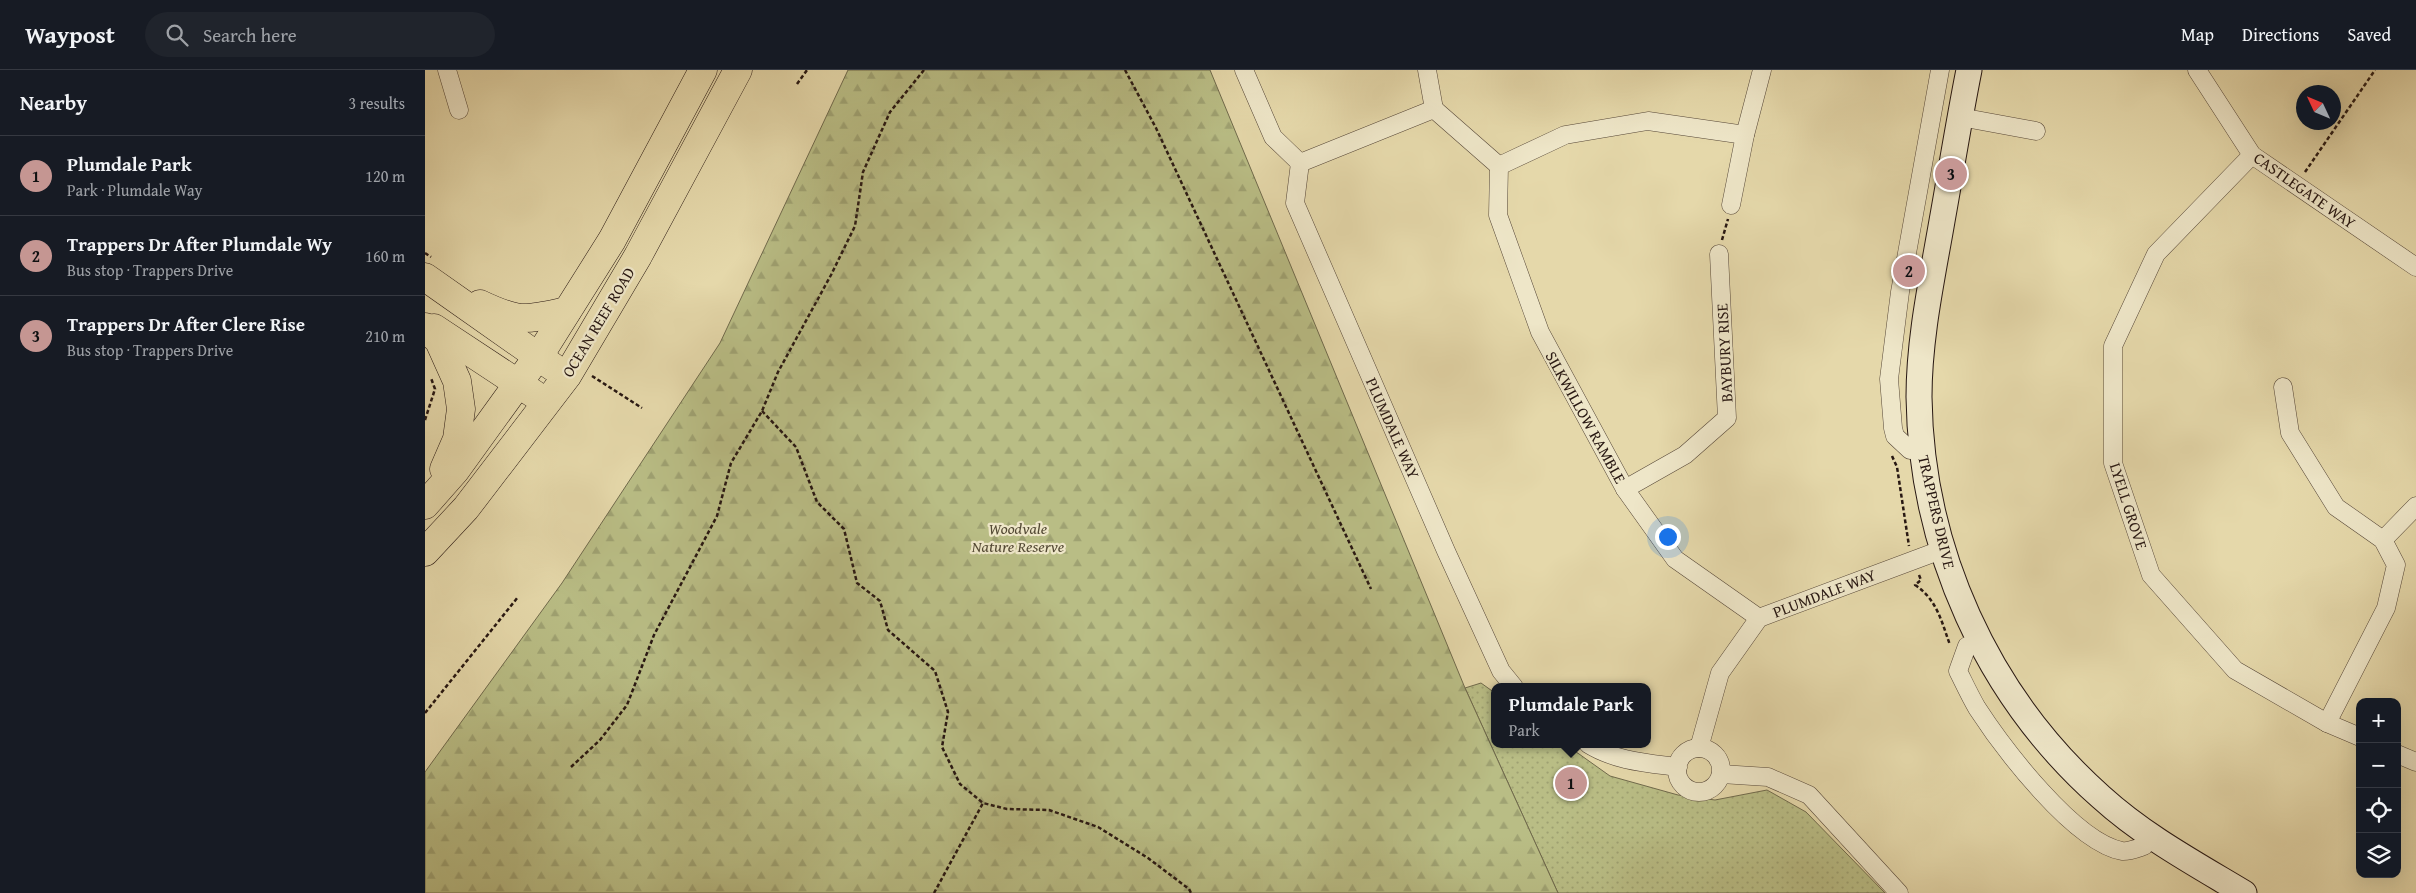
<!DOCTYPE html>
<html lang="en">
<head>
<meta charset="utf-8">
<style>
	body { margin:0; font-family:"Gentium Book Plus",serif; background:#20242c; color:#f1f3f6 }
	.controls { position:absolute; right:15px; bottom:15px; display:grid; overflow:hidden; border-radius:10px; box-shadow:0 5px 20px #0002 }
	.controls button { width:45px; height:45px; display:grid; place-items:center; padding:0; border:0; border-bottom:1px solid #363941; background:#171b24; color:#f1f3f6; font:25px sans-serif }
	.compass { position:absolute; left:1871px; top:15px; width:45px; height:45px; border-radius:50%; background:#171b24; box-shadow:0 5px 20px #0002; rotate:314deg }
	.you { position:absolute; left:1242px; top:466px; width:18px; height:18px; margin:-12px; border:4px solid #fff; border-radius:50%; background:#1a73e8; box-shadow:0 0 0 8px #1a73e833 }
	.badge { display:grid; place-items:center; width:32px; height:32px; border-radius:50%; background:#c59692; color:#111; font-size:16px; font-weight:700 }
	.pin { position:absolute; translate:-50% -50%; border:2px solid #fff; box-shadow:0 1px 5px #0006 }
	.popup { position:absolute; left:1066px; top:613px; width:160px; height:65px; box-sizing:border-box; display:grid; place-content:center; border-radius:10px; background:#171b24; filter:drop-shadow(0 1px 4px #0005); font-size:16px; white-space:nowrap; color:#9ea1a6 }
	.popup b { font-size:19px; color:#f1f3f6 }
	.popup::after { content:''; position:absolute; left:50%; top:100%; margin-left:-10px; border:10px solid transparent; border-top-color:#171b24 }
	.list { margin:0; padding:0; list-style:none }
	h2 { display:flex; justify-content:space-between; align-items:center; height:65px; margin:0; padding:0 20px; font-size:21px }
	h2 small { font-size:16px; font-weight:400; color:#9ea1a6 }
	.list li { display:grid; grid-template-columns:32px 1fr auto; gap:15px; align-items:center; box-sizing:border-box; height:80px; padding:0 20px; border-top:1px solid #363941 }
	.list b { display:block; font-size:19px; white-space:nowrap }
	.list p { margin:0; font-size:16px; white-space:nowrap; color:#9ea1a6 }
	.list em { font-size:16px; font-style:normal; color:#9ea1a6 }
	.icon { flex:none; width:28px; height:28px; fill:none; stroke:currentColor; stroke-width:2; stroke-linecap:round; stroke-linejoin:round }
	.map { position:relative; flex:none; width:1991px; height:823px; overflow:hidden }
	header { display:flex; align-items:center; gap:30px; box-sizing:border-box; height:70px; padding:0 25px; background:#171b24; border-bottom:1px solid #363941 }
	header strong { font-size:24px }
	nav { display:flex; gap:28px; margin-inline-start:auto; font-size:18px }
	.search { width:350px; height:45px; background:#20242c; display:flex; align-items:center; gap:12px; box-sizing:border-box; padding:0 18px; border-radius:28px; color:#9ea1a6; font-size:19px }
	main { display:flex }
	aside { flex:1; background:#171b24 }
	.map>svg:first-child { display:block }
	.grass { fill:url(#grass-dots); stroke:#706a4c }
	.forest { fill:url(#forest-firs); stroke:#706a4c }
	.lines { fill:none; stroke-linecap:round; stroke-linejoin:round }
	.street-casing { stroke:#564738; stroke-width:19 }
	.secondary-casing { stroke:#271712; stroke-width:27 }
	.primary-casing { stroke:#271712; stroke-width:29 }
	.path { stroke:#271712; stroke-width:2.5; stroke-dasharray:4 2.5; stroke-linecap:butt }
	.street { stroke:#eee6c8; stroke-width:18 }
	.secondary { stroke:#eee6c8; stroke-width:25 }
	.primary { stroke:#e5d8aa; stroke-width:28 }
	.labels { text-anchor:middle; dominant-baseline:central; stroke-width:4.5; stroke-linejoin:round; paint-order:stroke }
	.street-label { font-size:16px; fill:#271712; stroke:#eee6c8 }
	.park-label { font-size:16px; font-style:italic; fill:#534934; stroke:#eee6c8 }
</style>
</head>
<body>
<header>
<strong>Waypost</strong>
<div class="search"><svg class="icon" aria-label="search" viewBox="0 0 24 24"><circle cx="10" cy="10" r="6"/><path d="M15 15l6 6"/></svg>Search here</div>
<nav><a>Map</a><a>Directions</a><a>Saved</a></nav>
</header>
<main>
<aside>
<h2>Nearby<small>3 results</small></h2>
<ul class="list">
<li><span class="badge">1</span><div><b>Plumdale Park</b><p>Park · Plumdale Way</p></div><em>120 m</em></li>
<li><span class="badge">2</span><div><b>Trappers Dr After Plumdale Wy</b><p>Bus stop · Trappers Drive</p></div><em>160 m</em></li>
<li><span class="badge">3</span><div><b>Trappers Dr After Clere Rise</b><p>Bus stop · Trappers Drive</p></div><em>210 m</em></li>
</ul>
</aside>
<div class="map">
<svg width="1991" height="823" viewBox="0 0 1991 823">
	<defs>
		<pattern id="grass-dots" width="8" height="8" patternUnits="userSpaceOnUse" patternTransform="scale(1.25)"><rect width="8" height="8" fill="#b9bd85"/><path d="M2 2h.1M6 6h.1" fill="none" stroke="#9fa272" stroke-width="1.8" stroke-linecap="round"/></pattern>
		<pattern id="forest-firs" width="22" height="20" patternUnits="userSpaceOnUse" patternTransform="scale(1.25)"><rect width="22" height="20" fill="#b9bd85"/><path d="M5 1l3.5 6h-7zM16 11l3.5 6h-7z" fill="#9fa272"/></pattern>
	</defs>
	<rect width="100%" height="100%" fill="#e5d8aa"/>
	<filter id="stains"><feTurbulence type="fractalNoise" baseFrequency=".004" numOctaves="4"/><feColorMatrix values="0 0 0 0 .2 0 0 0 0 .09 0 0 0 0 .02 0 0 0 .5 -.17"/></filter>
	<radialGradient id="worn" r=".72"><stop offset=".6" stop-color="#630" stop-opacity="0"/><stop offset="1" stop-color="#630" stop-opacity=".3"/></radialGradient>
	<path class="grass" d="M 1056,613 L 1070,623 L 1070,674 L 1140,674 L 1185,706 L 1253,725 L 1290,730 L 1342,720 L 1381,742 L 1460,823 L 1133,823 L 1040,618 Z"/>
	<path class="forest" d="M 423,0 L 785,0 L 1040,618 L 1133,823 L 0,823 L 0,702 L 137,513 L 295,273 Z"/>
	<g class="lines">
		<g class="street-casing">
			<g id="street">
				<path d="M 22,0 L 34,40"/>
				<path d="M 819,0 L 848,67 L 875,93 L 1009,39"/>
				<path d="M 1002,0 L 1009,39"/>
				<path d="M 1772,0 L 1827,85 L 1991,197"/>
				<path d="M 1009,39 L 1074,96 L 1140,65 L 1223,51 L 1320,65"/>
				<path d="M 1535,47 L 1611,61"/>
				<path d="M 1827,85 L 1731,184 L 1688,276 L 1688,393 L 1726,505 L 1810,600 L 1902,653 L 1935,667"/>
				<path d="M 875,93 L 870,133 L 1021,481 L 1076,601 L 1089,617"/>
				<path d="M 1074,96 L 1073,145 L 1115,262 L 1200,419 L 1250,489 L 1334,548"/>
				<path d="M 1306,135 L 1320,65 L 1337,0"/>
				<path d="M 1858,317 L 1865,363 L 1911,437 L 1958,470 L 1971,495 L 1961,538 L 1902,653"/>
				<path d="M 1485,380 L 1470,366 L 1468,358 L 1464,309 L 1475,222 L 1515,0"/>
				<path d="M 1200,419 L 1260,385 L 1302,348 L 1294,184"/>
				<path d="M 1958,470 L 1991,436"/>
				<path d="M 1542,576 L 1533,601 C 1539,613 1545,626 1552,638 C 1578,678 1649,772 1697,781 C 1703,782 1713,778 1719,776"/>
				<path d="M 1163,674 C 1190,691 1222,693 1253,697"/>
				<path d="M 1274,678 L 1295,603 L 1334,548 L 1516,480"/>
				<circle cx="1274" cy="700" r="22"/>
				<path d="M 1972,684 L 1991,692"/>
				<path d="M 1296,704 L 1343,707 L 1384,725 L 1474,823"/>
			</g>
		</g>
		<g class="secondary-casing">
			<path id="secondary" d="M 1544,0 C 1534,50 1526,101 1517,151 C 1507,209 1494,268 1494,327 C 1496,479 1562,626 1676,727 C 1719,766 1769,793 1819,823"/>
		</g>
		<g class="primary-casing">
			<g id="primary">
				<path d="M 0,207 L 128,297"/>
				<path d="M 55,234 C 95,253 100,250 142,241"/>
				<path d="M 0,257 L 14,271 L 32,311 L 36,339 L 32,369 L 19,399"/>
				<path d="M 9,258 L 109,324"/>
				<path d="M 0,435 L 30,401 L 121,275 L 187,170 L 278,0"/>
				<path d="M 0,482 L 41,438 L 142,306 L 213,186 L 313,0"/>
			</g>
		</g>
		<g class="path">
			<path d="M 700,0 L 731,58 L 946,519"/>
			<path d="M 372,14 L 382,0"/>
			<path d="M 1880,102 L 1950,0"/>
			<path d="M 1297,170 L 1303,149"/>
			<path d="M 0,183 L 6,187"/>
			<path d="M 167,306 L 217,338"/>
			<path d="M 337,341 L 371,377 L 392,432 L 419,459 L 432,513 L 455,531 L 463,560 L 510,601 L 523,642 L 517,677 L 535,714 L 558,733"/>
			<path d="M 0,350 L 10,319 L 6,308"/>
			<path d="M 1467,386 L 1472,397 L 1484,476"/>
			<path d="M 1494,505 L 1496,510 L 1490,515 C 1512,529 1517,553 1525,575"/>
			<path d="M 0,643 L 93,527"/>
			<path d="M 146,697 L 175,670 L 202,635 L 229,565 L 292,446 L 306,393 L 337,341 L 353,302 L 406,205 L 430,156 L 438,102 L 465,42 L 499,0"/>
			<path d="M 509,823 L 558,733 L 582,739 L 624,740 L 673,757 L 723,788 L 764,819 L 766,823"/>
		</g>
		<use href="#street" class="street"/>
		<use href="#secondary" class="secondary"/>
		<use href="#primary" class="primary"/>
	</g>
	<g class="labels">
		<g class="street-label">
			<text transform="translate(1880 120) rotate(35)">CASTLEGATE WAY</text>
			<text transform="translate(173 252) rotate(-59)">OCEAN REEF ROAD</text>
			<text transform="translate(1299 283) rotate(-93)">BAYBURY RISE</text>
			<text transform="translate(1161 347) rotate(61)">SILKWILLOW RAMBLE</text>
			<text transform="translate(968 358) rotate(66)">PLUMDALE WAY</text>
			<text transform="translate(1704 436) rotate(72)">LYELL GROVE</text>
			<text transform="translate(1512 442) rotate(77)">TRAPPERS DRIVE</text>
			<text transform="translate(1399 523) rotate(-21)">PLUMDALE WAY</text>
		</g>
		<g class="park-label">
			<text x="593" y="458">Woodvale<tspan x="593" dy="18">Nature Reserve</tspan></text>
		</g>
	</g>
	<rect width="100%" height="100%" filter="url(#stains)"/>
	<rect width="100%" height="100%" fill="url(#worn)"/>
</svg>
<div class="controls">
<button>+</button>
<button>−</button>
<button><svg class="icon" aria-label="locate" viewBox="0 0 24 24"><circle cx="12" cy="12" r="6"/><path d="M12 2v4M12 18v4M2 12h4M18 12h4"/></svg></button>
<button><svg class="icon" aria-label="layers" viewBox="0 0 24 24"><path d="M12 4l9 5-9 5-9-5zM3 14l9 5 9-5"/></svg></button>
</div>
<svg class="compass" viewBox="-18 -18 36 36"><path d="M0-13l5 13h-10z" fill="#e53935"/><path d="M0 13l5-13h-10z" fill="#9ea1a6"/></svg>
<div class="you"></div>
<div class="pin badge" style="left:1146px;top:713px">1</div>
<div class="popup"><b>Plumdale Park</b>Park</div>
<div class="pin badge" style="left:1484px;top:201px">2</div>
<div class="pin badge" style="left:1526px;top:104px">3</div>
</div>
</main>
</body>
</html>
